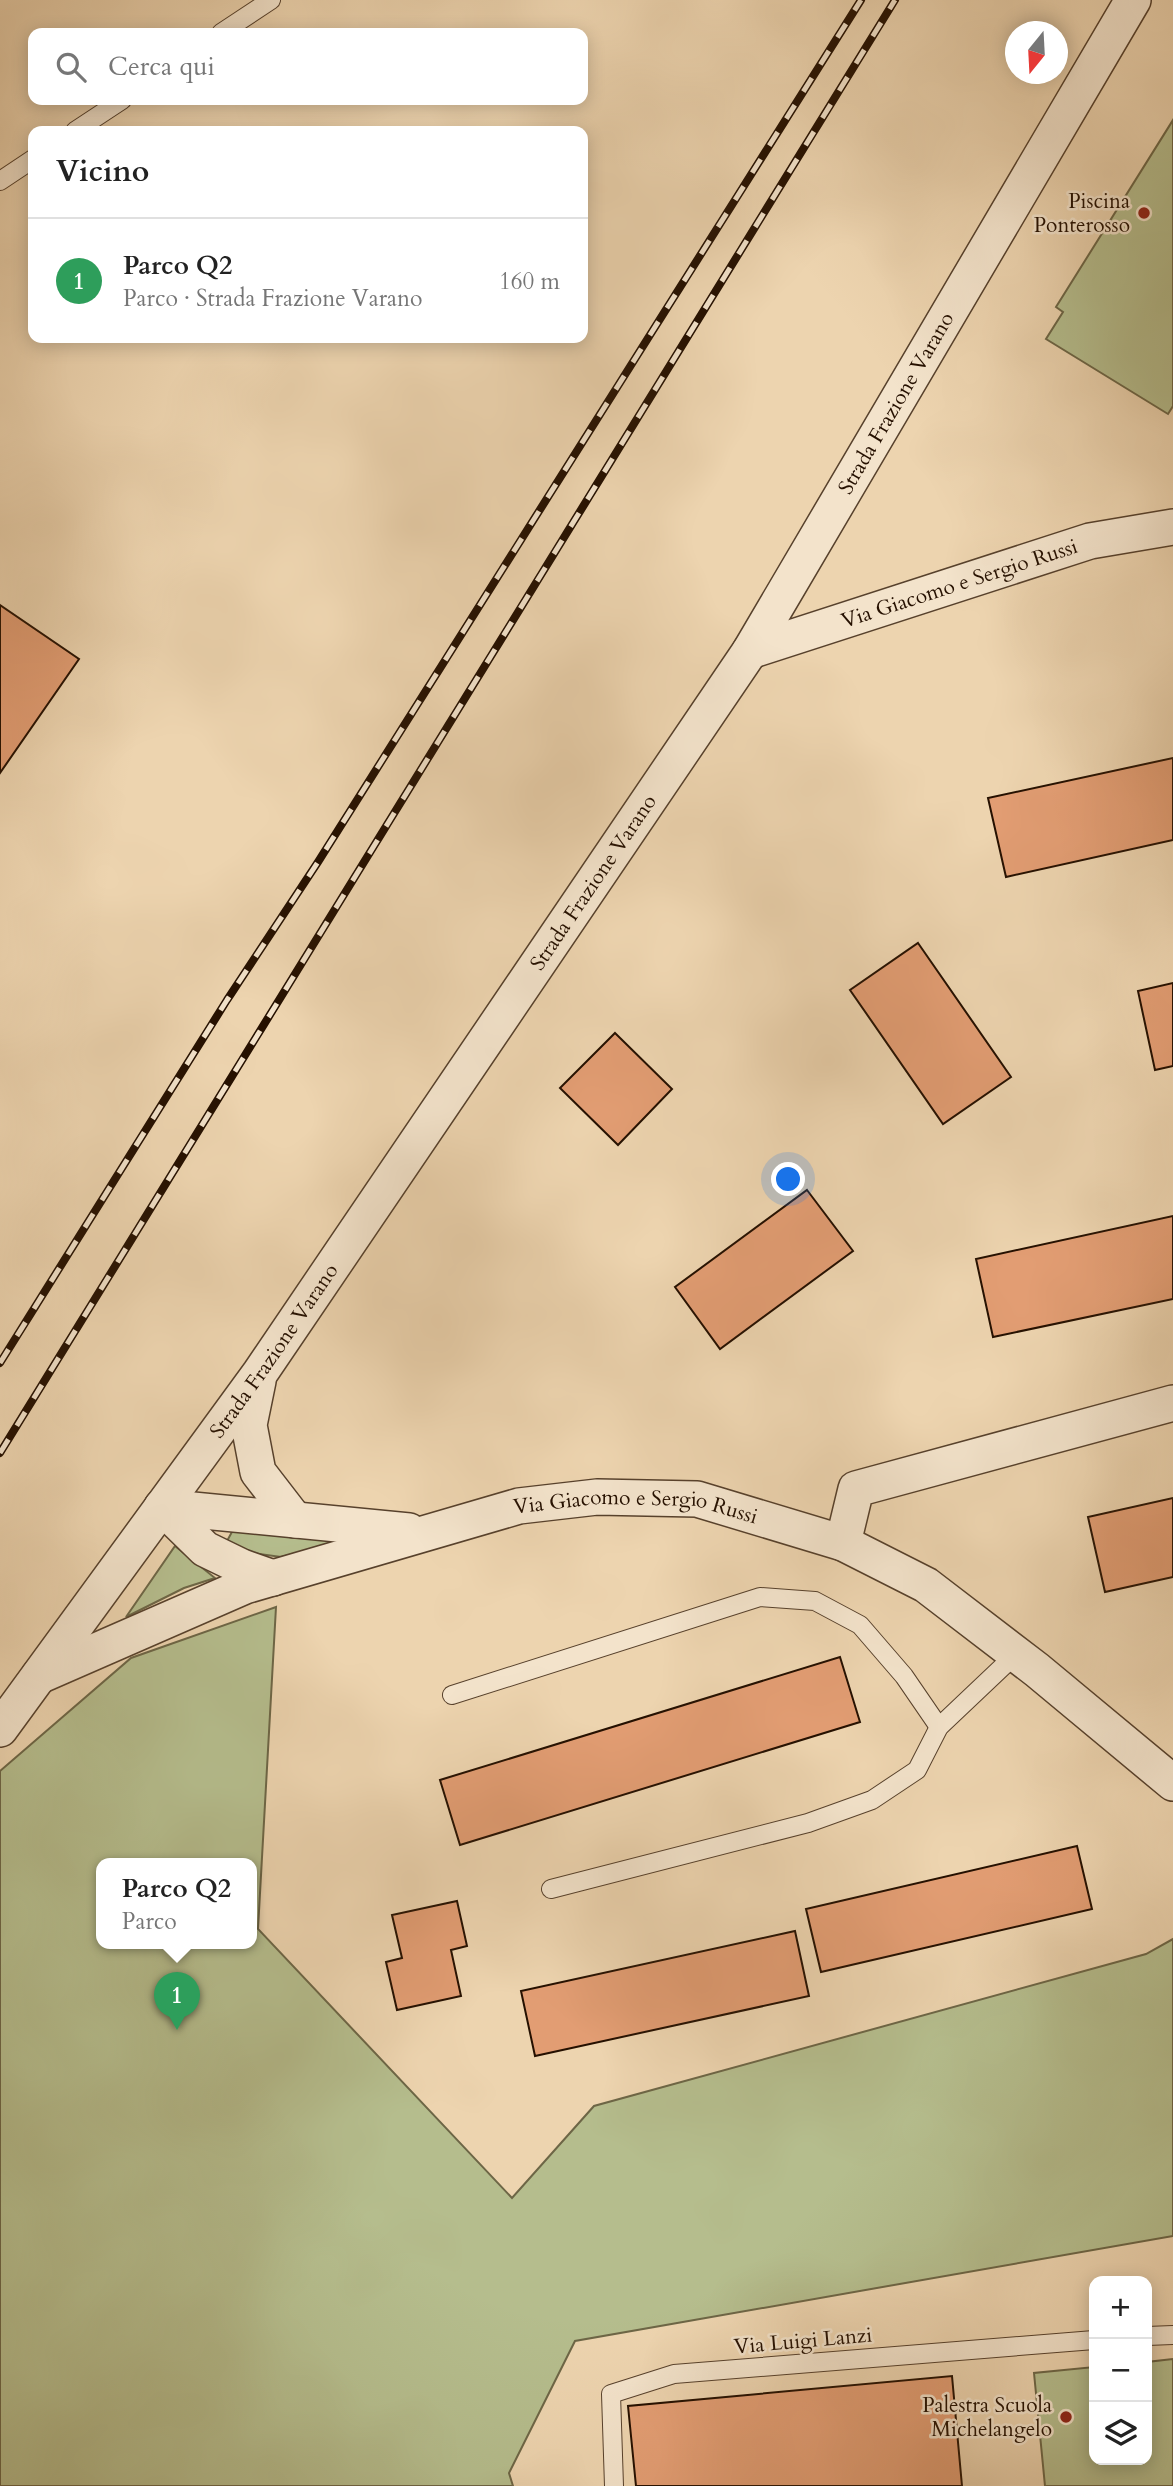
<!DOCTYPE html>
<html lang="it">
<head>
<meta charset="utf-8">
<style>
	body { margin:0; font-family:Cardo,serif; background:#f2f2f2; color:#222 }
	.controls { position:absolute; right:21px; bottom:21px; display:grid; overflow:hidden; border-radius:14px; box-shadow:0 4px 18px #0003 }
	.controls button { width:63px; height:63px; display:grid; place-items:center; padding:0; border:0; border-bottom:2px solid #e0e0e0; background:#fff; color:#222; font:35px sans-serif }
	.compass { position:absolute; left:1005px; top:21px; width:63px; height:63px; border-radius:50%; background:#fff; box-shadow:0 4px 18px #0003; rotate:198deg }
	.you { position:absolute; left:789px; top:1180px; width:24px; height:24px; margin:-18px; border:5px solid #fff; border-radius:50%; background:#1a73e8; box-shadow:0 0 0 10px #1a73e833 }
	.badge { display:grid; place-items:center; width:46px; height:46px; border-radius:50%; background:#8f2418; color:#fff; font-size:23px; font-weight:700 }
	.pin { position:absolute; translate:-50% -58px; filter:drop-shadow(0 2px 4px #0008) }
	.pin::after { content:''; position:absolute; top:37px; width:24px; height:21px; background:inherit; clip-path:polygon(0 0,100% 0,50% 100%) }
	.popup { position:absolute; left:96px; top:1858px; width:161px; height:91px; box-sizing:border-box; display:grid; place-content:center; border-radius:14px; background:#fff; filter:drop-shadow(0 2px 5px #0005); font-size:23px; white-space:nowrap; color:#767676 }
	.popup b { font-size:26px; color:#222 }
	.popup::after { content:''; position:absolute; left:50%; top:100%; margin-left:-14px; border:14px solid transparent; border-top-color:#fff }
	.list { margin:0; padding:0; list-style:none }
	h2 { display:flex; justify-content:space-between; align-items:center; height:91px; margin:0; padding:0 28px; font-size:30px }
	h2 small { font-size:23px; font-weight:400; color:#767676 }
	.list li { display:grid; grid-template-columns:46px 1fr auto; gap:21px; align-items:center; box-sizing:border-box; height:126px; padding:0 28px; border-top:2px solid #e0e0e0 }
	.list b { display:block; font-size:26px; white-space:nowrap }
	.list p { margin:0; font-size:23px; white-space:nowrap; color:#767676 }
	.list em { font-size:23px; font-style:normal; color:#767676 }
	.icon { flex:none; width:38px; height:38px; fill:none; stroke:currentColor; stroke-width:2; stroke-linecap:round; stroke-linejoin:round }
	.map { position:relative; flex:none; width:1173px; height:2486px; overflow:hidden }
	.search { position:absolute; background:#fff; box-shadow:0 4px 18px #0003; left:28px; top:28px; width:560px; height:77px; display:flex; align-items:center; gap:18px; box-sizing:border-box; padding:0 24px; border-radius:14px; color:#767676; font-size:26px }
	.panel { position:absolute; background:#fff; box-shadow:0 4px 18px #0003; left:28px; top:126px; width:560px; height:217px; border-radius:14px }
	.map>svg:first-child { display:block }
	.green { fill:#b5bd8d; stroke:#6d6646; stroke-width:2; fill-rule:evenodd }
	.building { fill:#e29d73; stroke:#251000; stroke-width:2 }
	.lines { fill:none; stroke-linecap:round; stroke-linejoin:round }
	.lane-casing { stroke:#57412c; stroke-width:20 }
	.street-casing { stroke:#57412c; stroke-width:38 }
	.lane { stroke:#f3e3cb; stroke-width:18 }
	.street { stroke:#f3e3cb; stroke-width:35 }
	.rail-casing { stroke:#251000; stroke-width:8 }
	.rail { stroke:#f3e3cb; stroke-width:5; stroke-dasharray:16; stroke-linecap:butt }
	.poi-dot { fill:#8f2418; stroke:#f3e3cb; stroke-width:2.5 }
	.labels { text-anchor:middle; dominant-baseline:central; stroke-width:5; stroke-linejoin:round; paint-order:stroke }
	.poi-label { font-size:21px; fill:#251000; stroke:#f3e3cb; text-anchor:end }
	.street-label { font-size:21px; fill:#251000; stroke:#f3e3cb }
</style>
</head>
<body>
<div class="map">
<svg width="1173" height="2486" viewBox="0 0 1173 2486">
	<rect width="100%" height="100%" fill="#edd4af"/>
	<filter id="stains"><feTurbulence type="fractalNoise" baseFrequency=".00286" numOctaves="4"/><feColorMatrix values="0 0 0 0 .2 0 0 0 0 .09 0 0 0 0 .02 0 0 0 .5 -.17"/></filter>
	<radialGradient id="worn" r=".72"><stop offset=".6" stop-color="#630" stop-opacity="0"/><stop offset="1" stop-color="#630" stop-opacity=".3"/></radialGradient>
	<g class="green">
		<path d="M 1173,120 L 1173,406 L 1168,414 L 1046,339 L 1063,312 L 1056,307 Z"/>
		<path d="M 233,1530 L 356,1539 L 281,1557 L 253,1553 L 227,1541 Z"/>
		<path d="M 175,1546 L 215,1578 L 184,1588 L 126,1617 Z"/>
		<path d="M 276,1607 L 258,1929 L 512,2198 L 594,2106 L 1146,1954 L 1173,1939 L 1173,2236 L 575,2341 L 509,2473 L 513,2486 L 0,2486 L 0,1771 L 131,1658 ZM 102,1864 L 252,1864 L 252,1944 L 102,1944 Z"/>
		<path d="M 1173,2359 L 1173,2486 L 1045,2486 L 1034,2373 L 1094,2367 L 1094,2460 L 1147,2460 L 1147,2362 Z"/>
	</g>
	<g class="building">
		<path d="M 0,605 L 79,659 L 0,773 Z"/>
		<path d="M 1173,758 L 1173,840 L 1006,877 L 988,798 Z"/>
		<path d="M 918,943 L 1011,1077 L 943,1124 L 850,990 Z"/>
		<path d="M 1173,983 L 1173,1066 L 1155,1070 L 1138,991 Z"/>
		<path d="M 615,1033 L 672,1089 L 618,1145 L 560,1088 Z"/>
		<path d="M 807,1190 L 853,1251 L 720,1349 L 675,1287 Z"/>
		<path d="M 1173,1216 L 1173,1299 L 993,1337 L 976,1259 Z"/>
		<path d="M 1173,1498 L 1173,1577 L 1105,1592 L 1088,1517 Z"/>
		<path d="M 840,1657 L 860,1722 L 460,1845 L 440,1780 Z"/>
		<path d="M 1077,1846 L 1092,1909 L 821,1972 L 806,1909 Z"/>
		<path d="M 457,1901 L 467,1946 L 451,1950 L 461,1996 L 397,2010 L 386,1962 L 402,1958 L 392,1915 Z"/>
		<path d="M 795,1931 L 809,1996 L 535,2056 L 521,1991 Z"/>
		<path d="M 952,2376 L 962,2486 L 636,2486 L 628,2406 Z"/>
	</g>
	<g class="lines">
		<g class="lane-casing">
			<g id="lane">
				<path d="M 221,33 L 271,0"/>
				<path d="M 75,131 L 122,100"/>
				<path d="M 0,181 L 33,159"/>
				<path d="M 452,1695 L 760,1597 L 815,1601 L 860,1625 L 904,1676 L 939,1727"/>
				<path d="M 551,1889 L 808,1823 L 872,1800 L 917,1770 L 939,1727 L 1016,1654"/>
				<path d="M 1147,2336 L 1173,2335"/>
				<path d="M 614,2486 L 611,2394 L 674,2374 L 1094,2340"/>
			</g>
		</g>
		<g class="street-casing">
			<g id="street">
				<path id="s1" d="M 750,651 L 1090,541 L 1173,527"/>
				<path d="M 258,1381 L 249,1425 L 258,1472 L 295,1520"/>
				<path d="M 162,1507 L 409,1531"/>
				<path d="M 162,1507 L 205,1549 L 242,1567 L 273,1578"/>
				<path d="M 843,1543 L 856,1489 L 1173,1403"/>
				<path id="s2" d="M 39,1676 L 245,1586 L 519,1506 L 597,1497 L 697,1499 L 843,1543 L 926,1585 L 1037,1670 L 1173,1783"/>
				<path id="s3" d="M 0,1729 L 260,1373 L 750,651 L 1133,0"/>
			</g>
		</g>
		<use href="#lane" class="lane"/>
		<use href="#street" class="street"/>
		<g class="rail-casing">
			<g id="rail">
				<path d="M 0,1363 L 227,1000 L 318,862 L 861,0"/>
				<path d="M 0,1453 L 895,0"/>
			</g>
		</g>
		<use href="#rail" class="rail"/>
	</g>
	<g class="poi-dot">
		<circle cx="1144" cy="213" r="7"/>
		<circle cx="1066" cy="2417" r="7"/>
	</g>
	<g class="labels">
		<g class="poi-label">
			<text x="1130" y="201">Piscina<tspan x="1130" dy="24">Ponterosso</tspan></text>
			<text x="1052" y="2405">Palestra Scuola<tspan x="1052" dy="24">Michelangelo</tspan></text>
		</g>
		<g class="street-label">
			<text stroke="none"><textPath href="#s3" startOffset="1601">Strada Frazione Varano</textPath></text>
			<text stroke="none"><textPath href="#s1" startOffset="220">Via Giacomo e Sergio Russi</textPath></text>
			<text stroke="none"><textPath href="#s3" startOffset="1034">Strada Frazione Varano</textPath></text>
			<text stroke="none"><textPath href="#s3" startOffset="467">Strada Frazione Varano</textPath></text>
			<text stroke="none"><textPath href="#s2" startOffset="628">Via Giacomo e Sergio Russi</textPath></text>
			<text transform="translate(803 2341) rotate(-5)">Via Luigi Lanzi</text>
		</g>
	</g>
	<rect width="100%" height="100%" filter="url(#stains)"/>
	<rect width="100%" height="100%" fill="url(#worn)"/>
</svg>
<div class="controls">
<button>+</button>
<button>−</button>
<button><svg class="icon" aria-label="layers" viewBox="0 0 24 24"><path d="M12 4l9 5-9 5-9-5zM3 14l9 5 9-5"/></svg></button>
</div>
<svg class="compass" viewBox="-18 -18 36 36"><path d="M0-13l5 13h-10z" fill="#e53935"/><path d="M0 13l5-13h-10z" fill="#767676"/></svg>
<div class="you"></div>
<div class="pin badge" style="left:177px;top:2030px;background:#2e9e5b">1</div>
<div class="popup"><b>Parco Q2</b>Parco</div>
<div class="search"><svg class="icon" aria-label="search" viewBox="0 0 24 24"><circle cx="10" cy="10" r="6"/><path d="M15 15l6 6"/></svg>Cerca qui</div>
<section class="panel">
<h2>Vicino<small></small></h2>
<ul class="list">
<li><span class="badge" style="background:#2e9e5b">1</span><div><b>Parco Q2</b><p>Parco · Strada Frazione Varano</p></div><em>160 m</em></li>
</ul>
</section>
</div>
</body>
</html>
